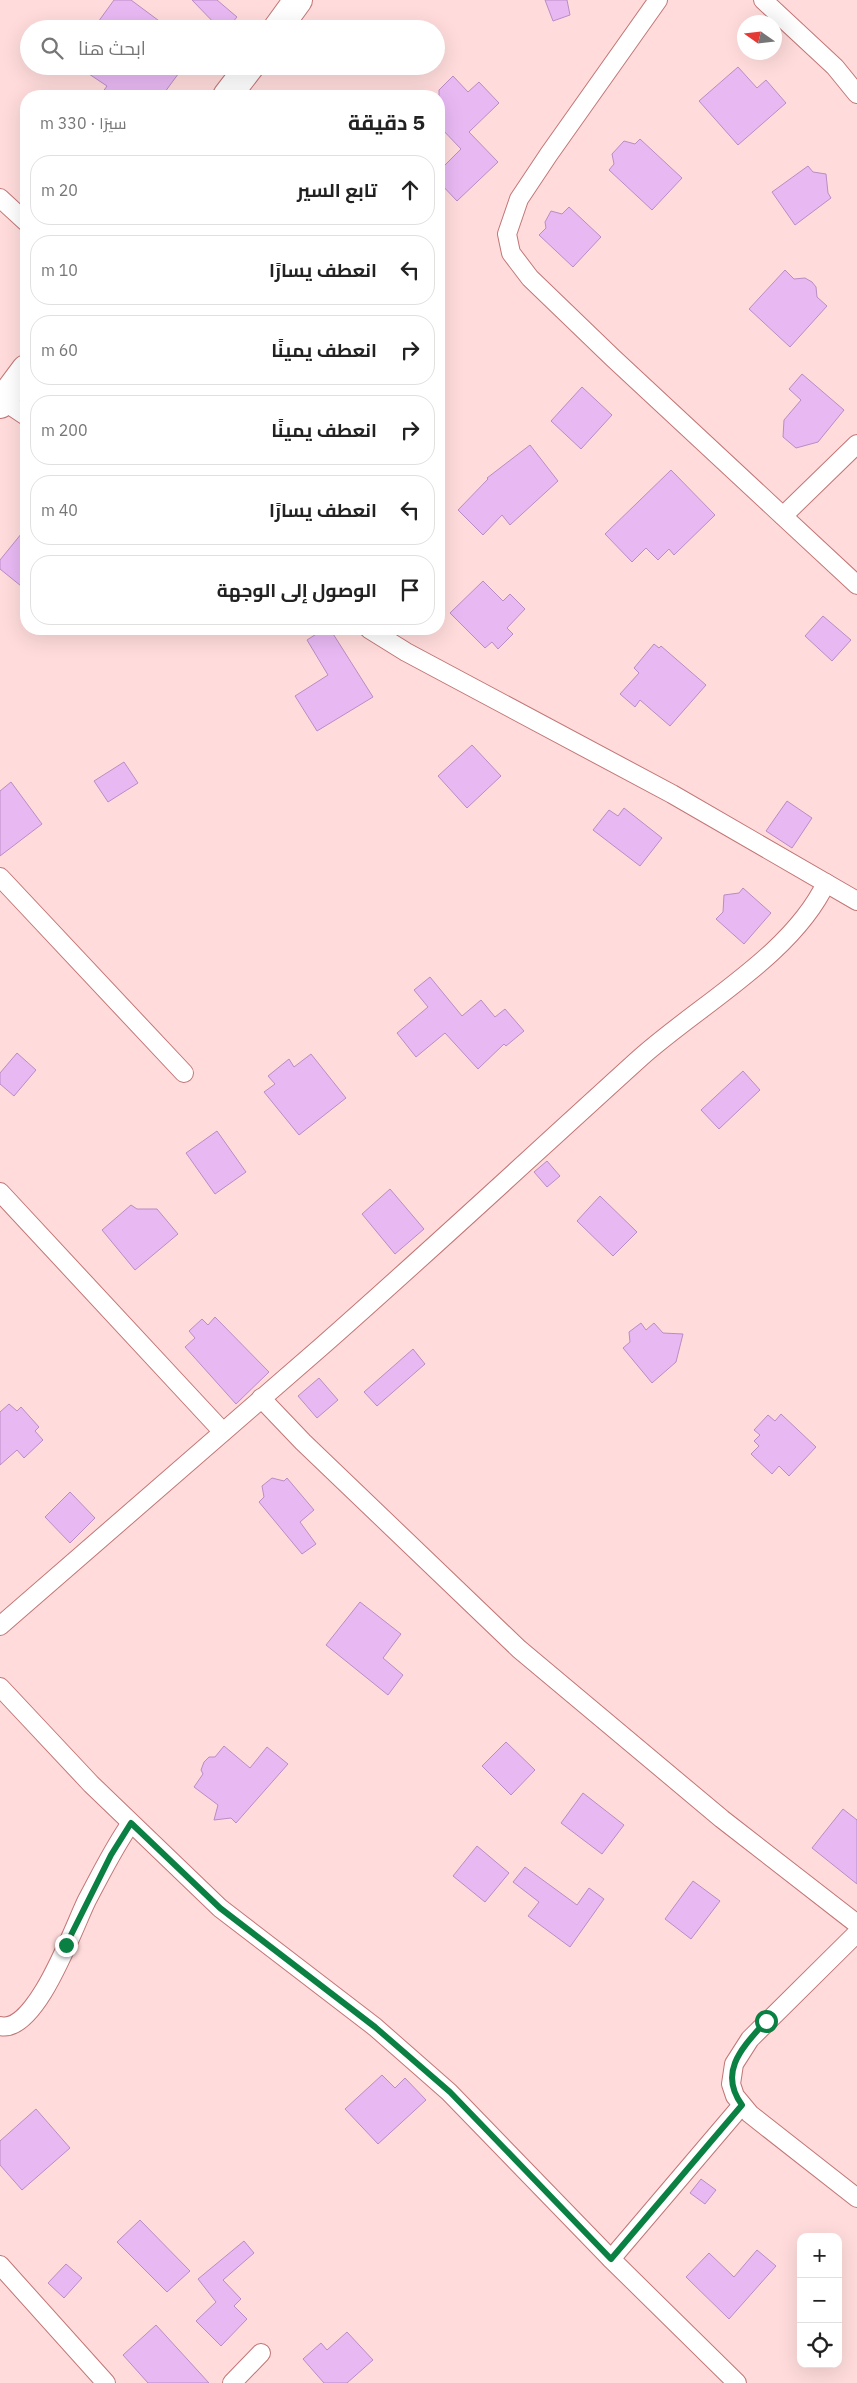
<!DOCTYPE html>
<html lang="ar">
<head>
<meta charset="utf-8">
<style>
	body { margin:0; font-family:"IBM Plex Sans",Cairo,sans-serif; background:#f6f6f6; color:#222; direction:rtl }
	.controls { position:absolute; right:15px; bottom:15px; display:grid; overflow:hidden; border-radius:10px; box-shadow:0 5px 20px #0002 }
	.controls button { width:45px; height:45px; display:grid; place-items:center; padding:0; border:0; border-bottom:1px solid #e0e0e0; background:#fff; color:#222; font:25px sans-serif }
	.compass { position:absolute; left:737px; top:15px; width:45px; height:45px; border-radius:50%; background:#fff; box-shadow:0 5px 20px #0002; rotate:284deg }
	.stop { position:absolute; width:15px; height:15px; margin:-11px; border:4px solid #0b8043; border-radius:50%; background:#fff }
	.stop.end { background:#0b8043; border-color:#fff; box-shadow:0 1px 5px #0008 }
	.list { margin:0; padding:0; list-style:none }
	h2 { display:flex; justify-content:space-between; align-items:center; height:65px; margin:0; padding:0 20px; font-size:21px }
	h2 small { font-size:16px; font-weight:400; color:#767676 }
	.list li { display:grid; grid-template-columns:32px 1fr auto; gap:15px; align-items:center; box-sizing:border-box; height:70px; margin:0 10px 10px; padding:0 10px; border:1px solid #e0e0e0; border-radius:20px }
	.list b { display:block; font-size:19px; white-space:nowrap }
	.list em { font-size:16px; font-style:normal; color:#767676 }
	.icon { flex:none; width:28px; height:28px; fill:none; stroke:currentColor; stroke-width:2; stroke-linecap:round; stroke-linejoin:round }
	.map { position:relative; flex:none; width:857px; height:2383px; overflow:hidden; direction:ltr }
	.search { position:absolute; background:#fff; box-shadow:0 5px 20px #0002; left:20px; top:20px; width:425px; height:55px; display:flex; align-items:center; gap:12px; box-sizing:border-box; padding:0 18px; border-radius:28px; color:#767676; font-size:19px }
	.panel { position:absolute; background:#fff; box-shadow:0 5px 20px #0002; left:20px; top:90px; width:425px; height:545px; border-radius:20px; direction:rtl }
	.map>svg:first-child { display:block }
	.building { fill:#e8b8f3; stroke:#ba8cc4 }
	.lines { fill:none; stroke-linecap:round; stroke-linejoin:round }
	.minor-casing { stroke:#c27676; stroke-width:20 }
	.trunk-casing { stroke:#c27676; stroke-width:30 }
	.minor { stroke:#fff; stroke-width:18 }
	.trunk { stroke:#fff; stroke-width:28 }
	.route { stroke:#0b8043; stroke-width:6 }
</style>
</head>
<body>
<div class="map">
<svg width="857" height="2383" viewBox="0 0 857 2383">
	<rect width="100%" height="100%" fill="#ffdcdb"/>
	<g class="building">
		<path d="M 114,0 L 131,0 L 170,29 L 93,29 Z"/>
		<path d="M 192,0 L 217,0 L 237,17 L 227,29 L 220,29 Z"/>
		<path d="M 545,0 L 567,0 L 570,15 L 553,21 Z"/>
		<path d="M 77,66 L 184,66 L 162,96 L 100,96 L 107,86 Z"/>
		<path d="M 738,67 L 757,88 L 766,80 L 786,103 L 738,145 L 699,101 Z"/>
		<path d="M 453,76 L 468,92 L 479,82 L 499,103 L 469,132 L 498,162 L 457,201 L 439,182 L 439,171 L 461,149 L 439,126 L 439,90 Z"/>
		<path d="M 640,139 L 682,178 L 652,210 L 609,170 L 614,164 L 612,154 L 624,141 L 635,144 Z"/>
		<path d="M 808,166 L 813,172 L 826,174 L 828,193 L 831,198 L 795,225 L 772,192 Z"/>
		<path d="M 569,207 L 601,237 L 573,267 L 539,235 L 546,228 L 545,222 L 551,211 L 562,214 Z"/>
		<path d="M 785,270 L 794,279 L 805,278 L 812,282 L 816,287 L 817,297 L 827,306 L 790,347 L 749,309 Z"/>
		<path d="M 802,374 L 844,410 L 818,442 L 796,448 L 783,437 L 784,420 L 801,400 L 789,389 Z"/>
		<path d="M 582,387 L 612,415 L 581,449 L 551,421 Z"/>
		<path d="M 530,445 L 558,481 L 510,525 L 502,515 L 483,535 L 458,510 L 488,479 L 487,478 Z"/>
		<path d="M 671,470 L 715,515 L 674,555 L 669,549 L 658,560 L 646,548 L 632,562 L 605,534 Z"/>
		<path d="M 26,528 L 26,590 L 0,569 L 0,560 Z"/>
		<path d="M 483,581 L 503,601 L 510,594 L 525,609 L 507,628 L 513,634 L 498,649 L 492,642 L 485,648 L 450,613 Z"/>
		<path d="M 823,616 L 851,640 L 832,661 L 805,636 Z"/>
		<path d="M 324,629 L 330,629 L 373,697 L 317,731 L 295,696 L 328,675 L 307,640 Z"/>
		<path d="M 654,644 L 659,648 L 661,646 L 706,685 L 670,726 L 640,700 L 635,707 L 620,694 L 639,673 L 634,668 Z"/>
		<path d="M 472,745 L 501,776 L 467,808 L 438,776 Z"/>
		<path d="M 124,762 L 138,783 L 108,802 L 94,781 Z"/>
		<path d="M 11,782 L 42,824 L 0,856 L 0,791 Z"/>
		<path d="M 787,801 L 812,818 L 792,848 L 766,831 Z"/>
		<path d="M 624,808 L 662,838 L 640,866 L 593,830 L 609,810 L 618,816 Z"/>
		<path d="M 743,888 L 771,913 L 744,944 L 716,919 L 723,912 L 724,895 L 739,893 Z"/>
		<path d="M 430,977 L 462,1016 L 481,1000 L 495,1017 L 505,1009 L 524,1031 L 506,1046 L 504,1044 L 478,1069 L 445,1033 L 416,1057 L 397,1033 L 428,1007 L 414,990 Z"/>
		<path d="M 17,1053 L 36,1070 L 14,1096 L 0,1084 L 0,1073 Z"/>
		<path d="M 311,1054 L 346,1098 L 299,1135 L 264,1092 L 275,1084 L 268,1076 L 289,1059 L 294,1067 Z"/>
		<path d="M 743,1071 L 760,1090 L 719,1129 L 701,1110 Z"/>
		<path d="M 217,1131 L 246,1172 L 215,1194 L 186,1153 Z"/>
		<path d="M 547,1161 L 560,1176 L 547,1187 L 534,1172 Z"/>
		<path d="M 390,1189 L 424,1229 L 395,1254 L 362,1214 Z"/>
		<path d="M 600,1196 L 637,1232 L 613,1256 L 577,1221 Z"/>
		<path d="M 131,1205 L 137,1209 L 157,1209 L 178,1234 L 135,1270 L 102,1230 Z"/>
		<path d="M 215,1317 L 269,1372 L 236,1404 L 185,1347 L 195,1338 L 189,1331 L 202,1319 L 208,1325 Z"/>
		<path d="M 641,1323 L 646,1330 L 654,1323 L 663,1333 L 683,1334 L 676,1362 L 652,1383 L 623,1348 L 630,1342 L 629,1332 Z"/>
		<path d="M 413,1349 L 425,1364 L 377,1406 L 364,1392 Z"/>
		<path d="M 319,1378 L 338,1400 L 317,1418 L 298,1396 Z"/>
		<path d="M 9,1404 L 17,1411 L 21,1407 L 39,1427 L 35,1431 L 43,1440 L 24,1458 L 17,1450 L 0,1465 L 0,1412 Z"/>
		<path d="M 781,1414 L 816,1447 L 789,1476 L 779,1466 L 772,1474 L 751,1454 L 759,1446 L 754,1441 L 760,1435 L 754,1430 L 768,1415 L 775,1421 Z"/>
		<path d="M 272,1478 L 284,1481 L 287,1478 L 314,1510 L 300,1522 L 316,1544 L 302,1554 L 259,1502 L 264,1497 L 262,1486 Z"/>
		<path d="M 70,1492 L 95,1518 L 70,1543 L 45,1517 Z"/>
		<path d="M 360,1602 L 401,1634 L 383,1658 L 403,1675 L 388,1695 L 326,1645 Z"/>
		<path d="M 506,1742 L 535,1770 L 511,1795 L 482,1766 Z"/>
		<path d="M 224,1746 L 250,1768 L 267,1747 L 288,1764 L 236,1823 L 231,1818 L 214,1820 L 218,1805 L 194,1787 L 203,1774 L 201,1770 L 204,1762 L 209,1757 L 215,1757 Z"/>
		<path d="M 583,1793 L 624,1825 L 602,1854 L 561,1823 Z"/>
		<path d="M 843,1809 L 857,1820 L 857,1884 L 812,1848 Z"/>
		<path d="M 477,1846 L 509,1873 L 485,1902 L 453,1876 Z"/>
		<path d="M 525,1867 L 577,1905 L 589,1888 L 604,1899 L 570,1947 L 528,1916 L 539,1902 L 513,1882 Z"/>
		<path d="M 693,1881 L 720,1901 L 691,1939 L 665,1919 Z"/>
		<path d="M 382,2075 L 395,2088 L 405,2078 L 426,2100 L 378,2144 L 345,2109 Z"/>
		<path d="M 36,2109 L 70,2148 L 22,2190 L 0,2165 L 0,2141 Z"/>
		<path d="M 701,2179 L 716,2190 L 705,2204 L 690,2193 Z"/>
		<path d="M 140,2220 L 190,2271 L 167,2292 L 117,2242 Z"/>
		<path d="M 244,2241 L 254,2253 L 223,2280 L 241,2299 L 234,2306 L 247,2319 L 221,2346 L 196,2321 L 216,2302 L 198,2279 Z"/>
		<path d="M 757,2250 L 776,2266 L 729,2319 L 686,2277 L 709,2253 L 734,2277 Z"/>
		<path d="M 66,2264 L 82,2278 L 64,2298 L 48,2283 Z"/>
		<path d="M 156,2325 L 209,2383 L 148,2383 L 123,2355 Z"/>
		<path d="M 347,2332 L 373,2360 L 347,2383 L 324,2383 L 303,2359 L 321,2343 L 327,2350 Z"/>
	</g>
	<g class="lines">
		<g class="minor-casing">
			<g id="minor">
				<path d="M 658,0 L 549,154 L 519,199 L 507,234 L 511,253 L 530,278 L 613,358 L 857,585"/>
				<path d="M 763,0 L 835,67 L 857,94"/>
				<path d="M 0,198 L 26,222"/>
				<path d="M 2,400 L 26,416"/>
				<path d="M 783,516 L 857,444"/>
				<path d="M 369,629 L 406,652 L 672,794 L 857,901"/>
				<path d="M 0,877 L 184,1073"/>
				<path d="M 0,1192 L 223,1432"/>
				<path d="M 261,1398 L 303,1442 L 519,1649 L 722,1819 L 857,1924"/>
				<path d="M 0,1626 C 107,1533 214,1440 321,1347 C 429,1252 534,1154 640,1058 C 699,1005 792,955 826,883"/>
				<path d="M 0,1687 L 91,1784 L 220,1908 L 375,2027 L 449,2092 L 611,2259 L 737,2383"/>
				<path d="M 857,1933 L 750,2039 L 734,2064 L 731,2084 L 735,2096 L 750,2114 L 857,2198"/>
				<path d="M 0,2026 C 36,2035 74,1926 87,1900 C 101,1874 114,1847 131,1823"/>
				<path d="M 611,2259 L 742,2105"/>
				<path d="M 0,2265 L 106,2383"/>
				<path d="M 232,2383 L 261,2353"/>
			</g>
		</g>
		<g class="trunk-casing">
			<g id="trunk">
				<path d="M 277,29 L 298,0"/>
				<path d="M 227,96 L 250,66"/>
				<path d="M 0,404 L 26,369"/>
			</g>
		</g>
		<use href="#minor" class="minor"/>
		<use href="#trunk" class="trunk"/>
	</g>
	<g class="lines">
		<path class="route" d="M 66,1945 L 111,1855 L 131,1823 L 220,1908 L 375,2027 L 450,2092 L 611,2259 L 742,2105 C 717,2071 744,2046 766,2021"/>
	</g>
</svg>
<div class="controls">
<button>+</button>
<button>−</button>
<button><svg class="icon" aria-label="locate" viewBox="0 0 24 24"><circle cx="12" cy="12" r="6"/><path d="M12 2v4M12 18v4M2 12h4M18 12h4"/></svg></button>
</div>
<svg class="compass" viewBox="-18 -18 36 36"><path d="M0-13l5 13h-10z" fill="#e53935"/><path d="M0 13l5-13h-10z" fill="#767676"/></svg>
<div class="stop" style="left:766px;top:2021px"></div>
<div class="stop end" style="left:66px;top:1945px"></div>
<div class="search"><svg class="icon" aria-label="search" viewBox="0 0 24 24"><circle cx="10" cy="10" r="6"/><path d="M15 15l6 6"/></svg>ابحث هنا</div>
<section class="panel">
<h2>5 دقيقة<small>سيرًا · 330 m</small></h2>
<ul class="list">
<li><svg class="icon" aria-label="ahead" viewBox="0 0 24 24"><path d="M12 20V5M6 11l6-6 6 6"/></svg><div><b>تابع السير</b></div><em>20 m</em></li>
<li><svg class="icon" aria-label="left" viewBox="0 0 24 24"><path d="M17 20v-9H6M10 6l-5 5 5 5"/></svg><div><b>انعطف يسارًا</b></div><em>10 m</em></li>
<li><svg class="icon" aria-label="right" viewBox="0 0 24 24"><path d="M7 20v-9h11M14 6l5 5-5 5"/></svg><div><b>انعطف يمينًا</b></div><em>60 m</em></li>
<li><svg class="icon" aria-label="right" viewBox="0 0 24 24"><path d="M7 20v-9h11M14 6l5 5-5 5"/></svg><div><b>انعطف يمينًا</b></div><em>200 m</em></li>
<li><svg class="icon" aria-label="left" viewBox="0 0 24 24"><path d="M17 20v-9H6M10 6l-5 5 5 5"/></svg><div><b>انعطف يسارًا</b></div><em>40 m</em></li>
<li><svg class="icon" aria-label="arrive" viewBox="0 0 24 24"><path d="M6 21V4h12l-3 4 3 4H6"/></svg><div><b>الوصول إلى الوجهة</b></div></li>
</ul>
</section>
</div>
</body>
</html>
